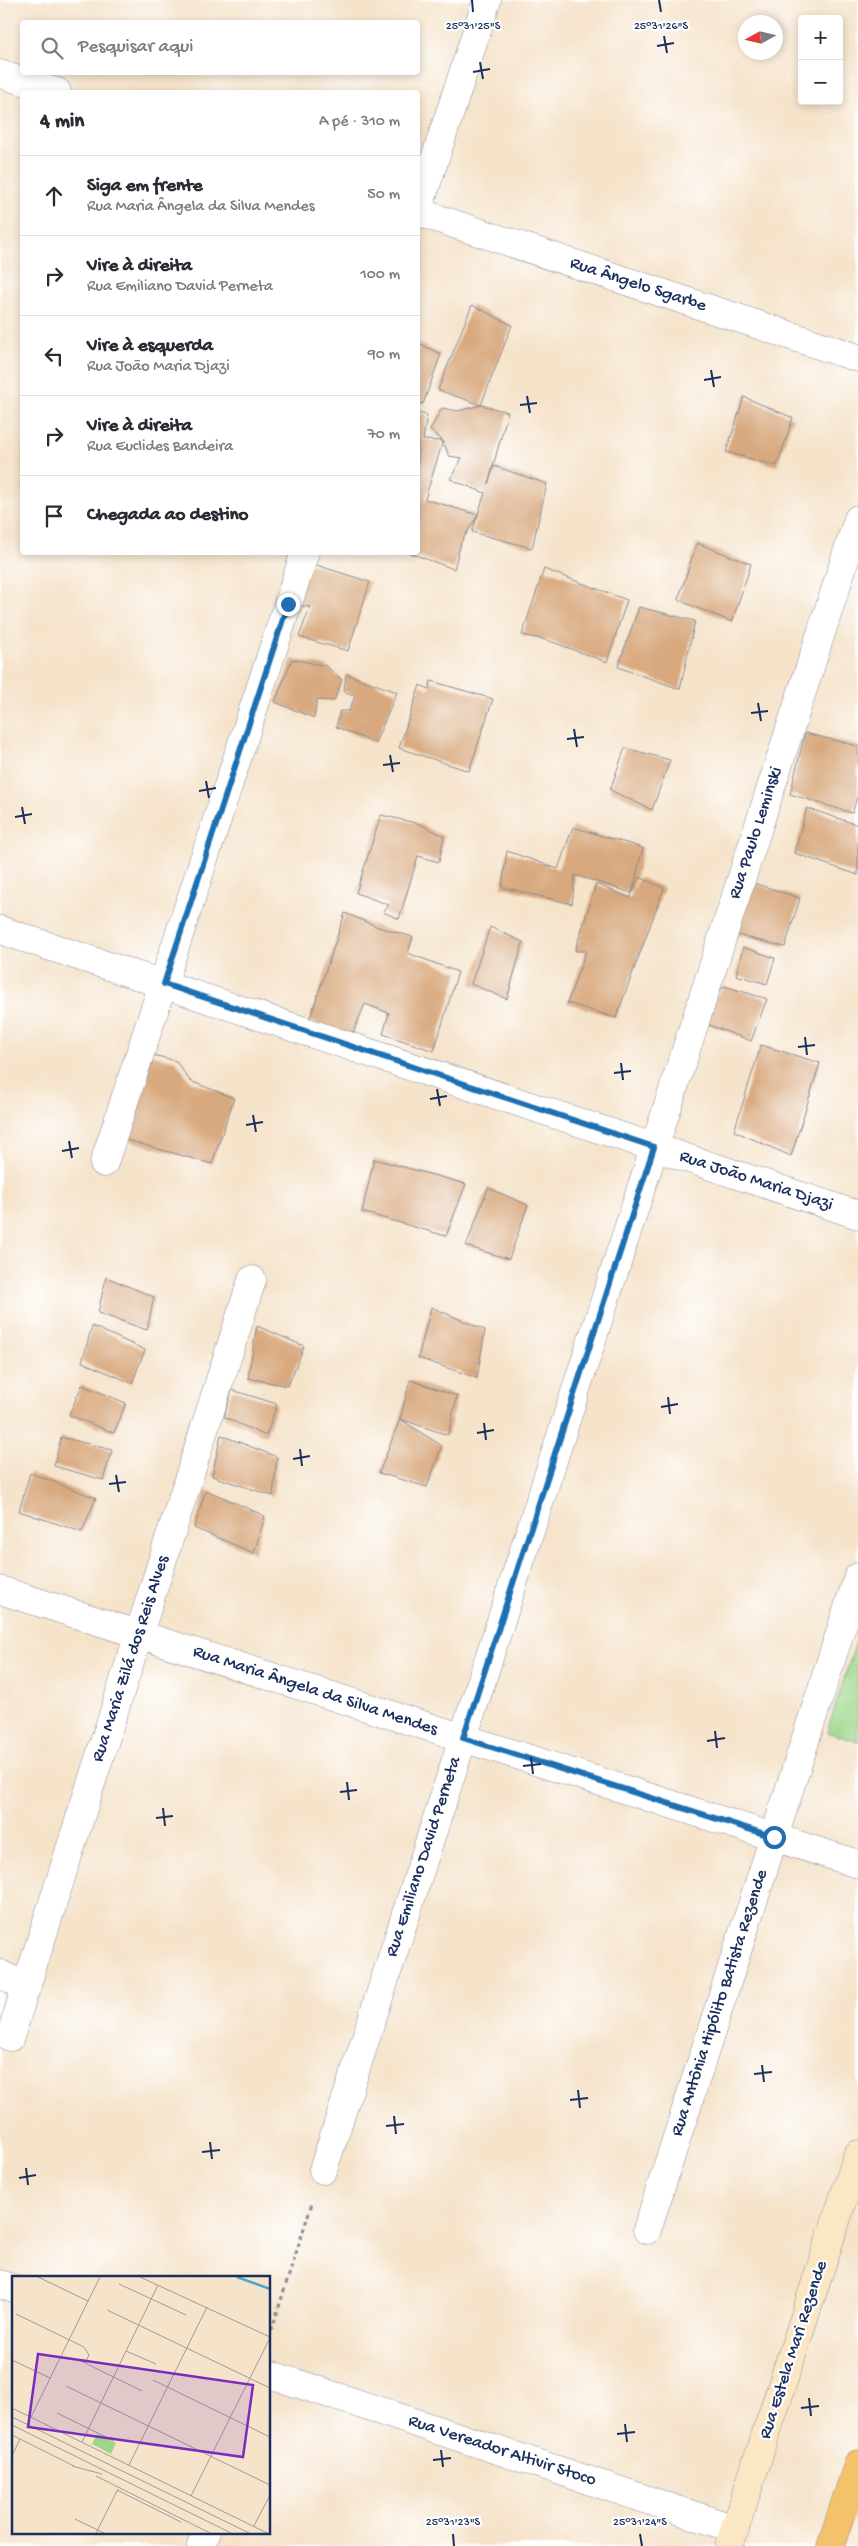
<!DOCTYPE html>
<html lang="pt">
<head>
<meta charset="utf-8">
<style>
	body { margin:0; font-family:"Gochi Hand",sans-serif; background:#f7f7f7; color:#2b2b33 }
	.controls { position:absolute; right:15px; top:15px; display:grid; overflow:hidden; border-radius:5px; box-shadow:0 2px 8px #0003 }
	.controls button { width:45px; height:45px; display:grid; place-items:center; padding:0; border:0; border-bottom:1px solid #e1e1e2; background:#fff; color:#2b2b33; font:25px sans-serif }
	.compass { position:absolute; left:738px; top:15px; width:45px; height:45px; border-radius:50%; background:#fff; box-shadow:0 2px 8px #0003; rotate:262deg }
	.stop { position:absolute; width:15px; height:15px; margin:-11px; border:4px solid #1f6fb2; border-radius:50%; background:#fff }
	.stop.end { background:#1f6fb2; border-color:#fff; box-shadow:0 1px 5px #0008 }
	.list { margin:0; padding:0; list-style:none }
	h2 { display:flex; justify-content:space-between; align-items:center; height:65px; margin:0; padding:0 20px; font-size:21px }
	h2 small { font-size:16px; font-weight:400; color:#7c7c81 }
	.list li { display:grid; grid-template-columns:32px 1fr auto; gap:15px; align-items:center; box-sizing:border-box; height:80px; padding:0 20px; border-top:1px solid #e1e1e2 }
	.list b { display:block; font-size:19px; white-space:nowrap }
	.list p { margin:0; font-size:16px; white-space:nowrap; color:#7c7c81 }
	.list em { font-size:16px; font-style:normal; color:#7c7c81 }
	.icon { flex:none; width:28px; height:28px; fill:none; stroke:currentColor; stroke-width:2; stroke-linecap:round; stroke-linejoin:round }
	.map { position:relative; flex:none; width:858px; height:2546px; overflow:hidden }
	.search { position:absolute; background:#fff; box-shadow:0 2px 8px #0003; left:20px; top:20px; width:400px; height:55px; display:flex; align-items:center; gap:12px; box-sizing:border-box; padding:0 18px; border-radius:5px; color:#7c7c81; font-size:19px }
	.panel { position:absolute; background:#fff; box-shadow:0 2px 8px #0003; left:20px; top:90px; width:400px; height:465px; border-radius:5px }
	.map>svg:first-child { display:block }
	.green { fill:#9dd688; stroke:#5c8273 }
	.building { fill:#d8a97e }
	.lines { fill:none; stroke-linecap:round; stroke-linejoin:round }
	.street-casing { stroke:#888994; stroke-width:29 }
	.secondary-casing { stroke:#888994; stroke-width:29 }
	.highway-casing { stroke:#888994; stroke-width:29 }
	.path { stroke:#888994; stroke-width:3; stroke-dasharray:4 4; stroke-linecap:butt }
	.street { stroke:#fff; stroke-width:28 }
	.secondary { stroke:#fbe7c3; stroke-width:28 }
	.highway { stroke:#f4c26a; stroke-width:28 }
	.route { stroke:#1f6fb2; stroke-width:6 }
	.ticks { fill:none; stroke:#1b2f5e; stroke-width:2 }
	.labels { text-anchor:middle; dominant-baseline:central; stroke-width:4.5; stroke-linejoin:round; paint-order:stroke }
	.street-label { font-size:18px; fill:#1b2f5e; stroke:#fff }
	.inset-river { fill:none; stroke:#4ba8ca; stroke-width:2.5 }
	.inset-road { fill:none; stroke:#9e9b9f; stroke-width:1 }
	.view { fill:#7b2cbf; fill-opacity:0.15; stroke:#7b2cbf; stroke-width:2.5 }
	.inset-edge { fill:none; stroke:#1b2f5e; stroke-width:2.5 }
	.ticks-label { font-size:12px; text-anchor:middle; fill:#1b2f5e; stroke:#fff; stroke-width:4.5; stroke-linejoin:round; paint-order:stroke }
</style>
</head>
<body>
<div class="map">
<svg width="858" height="2546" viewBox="0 0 858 2546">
	<rect width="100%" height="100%" fill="#fff"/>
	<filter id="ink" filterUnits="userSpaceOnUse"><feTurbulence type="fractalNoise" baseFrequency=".02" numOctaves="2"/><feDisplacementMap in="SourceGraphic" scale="10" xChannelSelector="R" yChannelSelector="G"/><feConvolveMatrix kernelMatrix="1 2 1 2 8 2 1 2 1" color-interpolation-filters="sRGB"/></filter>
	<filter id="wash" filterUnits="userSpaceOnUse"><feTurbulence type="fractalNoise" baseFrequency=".0096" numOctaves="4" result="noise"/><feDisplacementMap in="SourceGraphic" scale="20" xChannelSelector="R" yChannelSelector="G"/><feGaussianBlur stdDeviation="1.12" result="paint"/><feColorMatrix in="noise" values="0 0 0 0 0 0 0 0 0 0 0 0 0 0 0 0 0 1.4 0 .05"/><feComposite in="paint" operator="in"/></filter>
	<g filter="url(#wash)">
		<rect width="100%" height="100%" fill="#f5e3ca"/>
		<path class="green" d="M 858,1635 L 858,1742 L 827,1732 Z"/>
		<g id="blocks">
			<g class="building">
				<path d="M 472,305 L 512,325 L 481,405 L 508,412 L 488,484 L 494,466 L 547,484 L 532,548 L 472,532 L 485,493 L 450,479 L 462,458 L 449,456 L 443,441 L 425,499 L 478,515 L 461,542 L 454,569 L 410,553 L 418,552 L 418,413 L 427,415 L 423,440 L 443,441 L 430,430 L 442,408 L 458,411 L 481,405 L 438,390 Z"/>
				<path d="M 418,343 L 441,354 L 423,404 L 418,403 Z"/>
				<path d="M 744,397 L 793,418 L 777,466 L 726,452 Z"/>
				<path d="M 697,543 L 751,564 L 732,622 L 678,600 Z"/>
				<path d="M 310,563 L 370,582 L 348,651 L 299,637 L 310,607 L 288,604 Z"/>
				<path d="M 544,569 L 627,600 L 607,662 L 547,640 L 522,635 Z"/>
				<path d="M 639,607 L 695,621 L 680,689 L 618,667 Z"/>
				<path d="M 292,659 L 326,666 L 342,680 L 334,701 L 317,700 L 314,718 L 275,702 Z"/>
				<path d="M 346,674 L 397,692 L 375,743 L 336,727 L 340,711 L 349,711 L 355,696 L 344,691 Z"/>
				<path d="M 431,681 L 493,699 L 469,771 L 399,748 L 420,685 L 429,689 Z"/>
				<path d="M 805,733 L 858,746 L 858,795 L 852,813 L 790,794 Z"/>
				<path d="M 625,748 L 670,760 L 652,810 L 610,790 Z"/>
				<path d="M 807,808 L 858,825 L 858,875 L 794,853 Z"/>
				<path d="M 381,815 L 420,824 L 444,836 L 439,862 L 418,856 L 399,919 L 383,912 L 389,905 L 356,893 Z"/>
				<path d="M 573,827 L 643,848 L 632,893 L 575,875 L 572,904 L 502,887 L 507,851 L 558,869 Z"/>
				<path d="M 639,877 L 664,888 L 616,1018 L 567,1003 L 586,951 L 575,951 L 596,884 L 630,898 Z"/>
				<path d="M 750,882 L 800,898 L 785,947 L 733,934 Z"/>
				<path d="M 345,913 L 378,927 L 413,937 L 408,953 L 458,972 L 434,1051 L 383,1034 L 389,1013 L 365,1004 L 351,1037 L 309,1021 Z"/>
				<path d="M 490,927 L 523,942 L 507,999 L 471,984 Z"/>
				<path d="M 743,947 L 775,958 L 767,984 L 736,975 Z"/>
				<path d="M 724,986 L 767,999 L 751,1041 L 704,1023 L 712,1001 Z"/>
				<path d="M 761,1045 L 820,1063 L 791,1156 L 734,1131 Z"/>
				<path d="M 150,1054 L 176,1061 L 190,1081 L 234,1098 L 212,1164 L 123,1139 Z"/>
				<path d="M 374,1159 L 466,1184 L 446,1236 L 362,1212 Z"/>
				<path d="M 488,1188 L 528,1205 L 509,1259 L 466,1246 Z"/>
				<path d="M 106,1277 L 154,1297 L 147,1330 L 98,1313 Z"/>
				<path d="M 431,1307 L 485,1330 L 477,1378 L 418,1358 Z"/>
				<path d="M 92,1326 L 145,1350 L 132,1383 L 82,1362 Z"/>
				<path d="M 257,1326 L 304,1346 L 288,1386 L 248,1378 Z"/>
				<path d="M 410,1380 L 457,1396 L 448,1435 L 400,1419 Z"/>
				<path d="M 82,1385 L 126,1403 L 114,1433 L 69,1415 Z"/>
				<path d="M 232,1390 L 277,1404 L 266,1436 L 224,1417 Z"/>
				<path d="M 400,1419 L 442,1446 L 427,1487 L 379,1473 Z"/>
				<path d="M 221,1435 L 277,1457 L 273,1496 L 212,1476 Z"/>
				<path d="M 61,1437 L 112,1450 L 103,1480 L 54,1466 Z"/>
				<path d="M 30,1473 L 96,1498 L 82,1532 L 19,1511 Z"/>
				<path d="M 206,1490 L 265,1516 L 254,1553 L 194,1528 Z"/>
			</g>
		</g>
	</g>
	<g filter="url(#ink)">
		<use href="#blocks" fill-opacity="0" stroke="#888994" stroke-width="1"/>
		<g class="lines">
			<g class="street-casing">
				<g id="street">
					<path d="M 0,74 L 57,92"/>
					<path d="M 418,210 L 487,0"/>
					<path d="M 418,212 L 858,358"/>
					<path d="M 0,930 L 858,1215"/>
					<path d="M 104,1163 L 305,552"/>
					<path d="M 0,1590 L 858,1864"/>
					<path d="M 0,1974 L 27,1987"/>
					<path d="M 10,2037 L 252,1280"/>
					<path d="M 323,2170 L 858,519"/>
					<path d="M 647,2230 L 858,1577"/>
					<path d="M 0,2284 L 14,2289"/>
					<path d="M 269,2374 L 735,2529"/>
					<path d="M 201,2546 L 206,2532"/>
				</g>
			</g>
			<g class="secondary-casing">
				<path id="secondary" d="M 729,2546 L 858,2154"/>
			</g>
			<g class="highway-casing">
				<path id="highway" d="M 831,2546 L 858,2464"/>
			</g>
			<path class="path" d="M 269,2338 L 312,2203"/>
			<use href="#street" class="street"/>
			<use href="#secondary" class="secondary"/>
			<use href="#highway" class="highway"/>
		</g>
	</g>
	<g class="lines" filter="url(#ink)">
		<path class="route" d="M 288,604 L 164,984 L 654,1147 L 463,1738 L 774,1837"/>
	</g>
	<path class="ticks" d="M 472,0 L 473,12M 659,0 L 661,12M 664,36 L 667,53M 657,46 L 674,43M 480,62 L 483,79M 473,72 L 490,69M 711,370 L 714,387M 704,380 L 721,377M 527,396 L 530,413M 520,405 L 537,403M 758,703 L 761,721M 751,713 L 768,711M 574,729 L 577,747M 567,739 L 584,737M 390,755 L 393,772M 383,765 L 400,763M 206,781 L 209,798M 199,791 L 216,788M 22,807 L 25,824M 15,817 L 32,814M 805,1037 L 807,1055M 798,1047 L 815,1045M 621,1063 L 623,1080M 614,1073 L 631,1071M 437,1089 L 440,1106M 430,1099 L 447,1096M 253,1115 L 256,1132M 246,1125 L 263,1122M 69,1141 L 72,1158M 62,1151 L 79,1148M 668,1397 L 670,1414M 661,1407 L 678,1404M 484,1423 L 486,1440M 477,1433 L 494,1430M 300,1449 L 302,1466M 293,1459 L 310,1456M 116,1475 L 119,1492M 109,1484 L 126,1482M 715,1731 L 717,1748M 707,1741 L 725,1738M 531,1757 L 533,1774M 523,1766 L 541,1764M 347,1782 L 349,1800M 340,1792 L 357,1790M 163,1808 L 165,1826M 156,1818 L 173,1816M 762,2065 L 764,2082M 754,2074 L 772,2072M 578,2090 L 580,2108M 570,2100 L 588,2098M 394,2116 L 396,2134M 386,2126 L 404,2124M 210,2142 L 212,2159M 202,2152 L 220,2150M 26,2168 L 28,2185M 19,2178 L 36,2175M 809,2398 L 811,2416M 801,2408 L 819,2406M 625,2424 L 627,2442M 617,2434 L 635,2432M 441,2450 L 443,2467M 433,2460 L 451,2458M 453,2534 L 454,2546M 640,2534 L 642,2546"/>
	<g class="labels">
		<g class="street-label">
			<text transform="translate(638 285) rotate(18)">Rua Ângelo Sgarbe</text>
			<text transform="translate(756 833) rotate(-72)">Rua Paulo Leminski</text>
			<text transform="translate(756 1181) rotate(18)">Rua João Maria Djazi</text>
			<text transform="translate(131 1659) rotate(-72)">Rua Maria Zilá dos Reis Alves</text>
			<text transform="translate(315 1691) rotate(18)">Rua Maria Ângela da Silva Mendes</text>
			<text transform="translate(424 1857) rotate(-72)">Rua Emiliano David Perneta</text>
			<text transform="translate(720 2003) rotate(-72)">Rua Antônia Hipólito Batista Rezende</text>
			<text transform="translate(794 2350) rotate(-72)">Rua Estela Mari Rezende</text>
			<text transform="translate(502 2451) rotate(18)">Rua Vereador Altivir Stoco</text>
		</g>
	</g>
	<g transform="translate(12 2276)">
		<rect width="258" height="258" fill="#f5e3ca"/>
		<path d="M 85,158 L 104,167 L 99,178 L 80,168 Z" fill="#9dd688"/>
		<path class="inset-river" d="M 225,1 L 258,13"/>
		<path class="inset-road" d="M 26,1 L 76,25M 128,1 L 258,61M 107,8 L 174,39M 95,34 L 258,112M 4,38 L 72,71 L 77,79 L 73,87M 114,75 L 144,88M 0,84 L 38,102M 69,85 L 130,115M 141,104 L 258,161M 54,110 L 258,209M 0,132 L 255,257M 45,137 L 102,165M 0,141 L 237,257M 19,141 L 88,1M 0,149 L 219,257M 0,159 L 62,190M 70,166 L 146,9M 0,180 L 8,163M 117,189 L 195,31M 60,190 L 90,198M 84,200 L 198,257M 105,214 L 169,246M 179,220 L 258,62M 63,243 L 92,257M 242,250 L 258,219M 84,257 L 106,213"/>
		<path class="view" d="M 26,78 L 241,109 L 231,181 L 16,151 Z"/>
		<rect width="258" height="258" class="inset-edge"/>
	</g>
	<g class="ticks-label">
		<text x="473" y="29">25°31'25"S</text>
		<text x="661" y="29">25°31'26"S</text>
		<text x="453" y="2525">25°31'23"S</text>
		<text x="640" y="2525">25°31'24"S</text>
	</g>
</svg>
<div class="controls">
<button>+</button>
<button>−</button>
</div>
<svg class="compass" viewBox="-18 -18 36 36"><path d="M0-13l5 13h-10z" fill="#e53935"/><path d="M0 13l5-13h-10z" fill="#7c7c81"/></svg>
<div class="stop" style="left:774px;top:1837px"></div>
<div class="stop end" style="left:288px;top:604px"></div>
<div class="search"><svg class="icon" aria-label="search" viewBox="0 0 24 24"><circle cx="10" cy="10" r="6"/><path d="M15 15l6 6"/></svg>Pesquisar aqui</div>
<section class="panel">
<h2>4 min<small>A pé · 310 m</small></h2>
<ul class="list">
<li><svg class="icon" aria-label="ahead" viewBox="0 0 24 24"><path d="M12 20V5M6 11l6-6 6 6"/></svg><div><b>Siga em frente</b><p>Rua Maria Ângela da Silva Mendes</p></div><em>50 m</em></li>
<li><svg class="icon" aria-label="right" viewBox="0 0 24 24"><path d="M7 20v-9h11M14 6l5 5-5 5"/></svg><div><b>Vire à direita</b><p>Rua Emiliano David Perneta</p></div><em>100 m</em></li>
<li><svg class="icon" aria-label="left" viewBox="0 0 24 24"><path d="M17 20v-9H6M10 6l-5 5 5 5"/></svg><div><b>Vire à esquerda</b><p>Rua João Maria Djazi</p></div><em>90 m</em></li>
<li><svg class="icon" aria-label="right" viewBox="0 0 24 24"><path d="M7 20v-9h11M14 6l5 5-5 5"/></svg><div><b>Vire à direita</b><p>Rua Euclides Bandeira</p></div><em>70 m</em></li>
<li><svg class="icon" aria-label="arrive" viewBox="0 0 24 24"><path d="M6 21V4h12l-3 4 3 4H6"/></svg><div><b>Chegada ao destino</b></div></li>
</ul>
</section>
</div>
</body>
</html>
